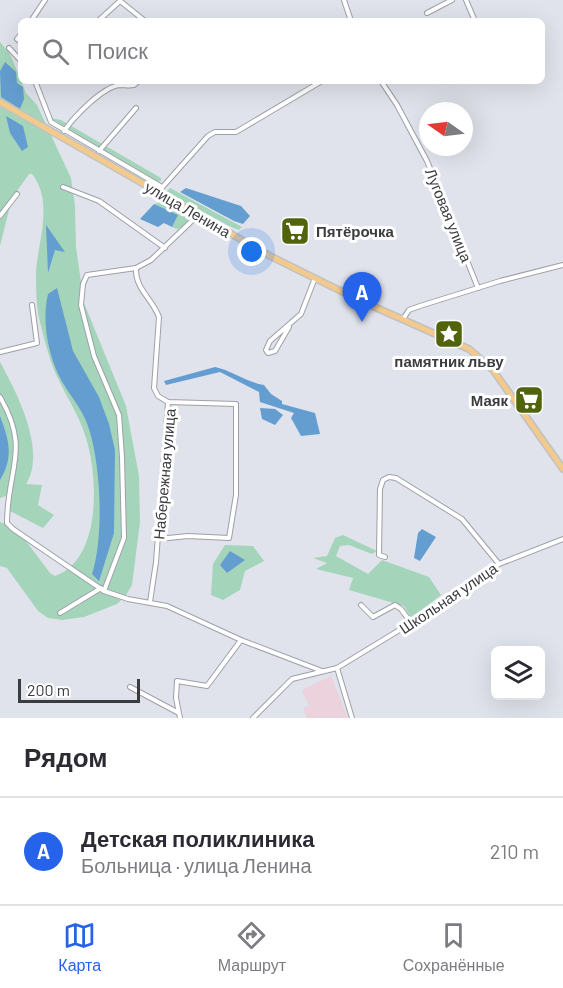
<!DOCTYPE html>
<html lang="ru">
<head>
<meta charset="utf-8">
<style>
	body { margin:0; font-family:Barlow,sans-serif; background:#f7f7f7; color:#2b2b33 }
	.controls { position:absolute; right:18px; bottom:18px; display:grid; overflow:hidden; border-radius:9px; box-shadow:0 6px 24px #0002 }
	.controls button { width:54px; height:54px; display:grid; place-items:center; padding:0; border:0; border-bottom:2px solid #e1e1e2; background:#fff; color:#2b2b33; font:30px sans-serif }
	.compass { position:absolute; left:419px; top:102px; width:54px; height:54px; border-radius:50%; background:#fff; box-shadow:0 6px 24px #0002; rotate:284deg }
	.scale { position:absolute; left:18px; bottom:15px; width:122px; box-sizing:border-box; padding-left:6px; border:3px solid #3b3c40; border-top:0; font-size:16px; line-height:21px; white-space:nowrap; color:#3b3c40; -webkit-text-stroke:4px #fff; paint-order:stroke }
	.you { position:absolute; left:252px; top:252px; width:21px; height:21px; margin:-15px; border:4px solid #fff; border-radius:50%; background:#1a73e8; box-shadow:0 0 0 9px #1a73e833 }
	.badge { display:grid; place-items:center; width:39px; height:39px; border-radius:50%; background:#2563eb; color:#fff; font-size:20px; font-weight:700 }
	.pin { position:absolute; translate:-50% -50px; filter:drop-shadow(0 2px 3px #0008) }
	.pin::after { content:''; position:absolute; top:32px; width:21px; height:18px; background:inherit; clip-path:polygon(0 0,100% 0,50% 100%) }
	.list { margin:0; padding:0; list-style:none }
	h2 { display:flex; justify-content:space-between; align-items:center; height:78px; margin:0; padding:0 24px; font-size:26px }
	h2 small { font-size:20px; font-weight:400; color:#7c7c81 }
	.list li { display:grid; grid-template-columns:39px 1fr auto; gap:18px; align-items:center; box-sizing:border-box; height:108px; padding:0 24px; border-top:2px solid #e1e1e2 }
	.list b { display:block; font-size:22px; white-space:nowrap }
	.list p { margin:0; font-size:20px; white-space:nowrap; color:#7c7c81 }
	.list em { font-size:20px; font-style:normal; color:#7c7c81 }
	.icon { flex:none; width:33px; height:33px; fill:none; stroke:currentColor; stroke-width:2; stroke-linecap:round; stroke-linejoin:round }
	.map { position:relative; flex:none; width:563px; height:718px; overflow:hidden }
	.search { position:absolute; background:#fff; box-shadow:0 6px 24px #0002; left:18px; right:18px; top:18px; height:66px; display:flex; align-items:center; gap:15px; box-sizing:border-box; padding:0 21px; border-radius:9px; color:#7c7c81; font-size:22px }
	.sheet { height:186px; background:#fff }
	nav { display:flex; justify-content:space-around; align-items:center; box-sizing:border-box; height:84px; border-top:2px solid #e1e1e2; background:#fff; font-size:16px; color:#7c7c81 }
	nav a { display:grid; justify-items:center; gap:3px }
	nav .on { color:#2563eb }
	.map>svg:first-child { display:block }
	.education { fill:#ebd2dc }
	.green { fill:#a4d5ba }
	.water { fill:#649ed1 }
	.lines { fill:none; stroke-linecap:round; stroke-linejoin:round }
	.minor-casing { stroke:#9ea0a9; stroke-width:6 }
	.major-casing { stroke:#c0c1c2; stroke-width:8 }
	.minor { stroke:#fff; stroke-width:4 }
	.major { stroke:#f4ca8c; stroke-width:5 }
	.labels { text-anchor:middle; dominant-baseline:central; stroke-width:6; stroke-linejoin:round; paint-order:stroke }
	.street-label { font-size:15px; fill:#3b3c40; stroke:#fff }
	.poi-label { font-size:15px; font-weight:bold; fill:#3b3c40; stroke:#fff; text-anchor:start }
</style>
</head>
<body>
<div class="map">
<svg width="563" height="718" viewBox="0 0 563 718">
	<rect width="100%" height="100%" fill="#e1e3ec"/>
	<path class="education" d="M 331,676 L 348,718 L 307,718 L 303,708 L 309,706 L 302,690 Z"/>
	<g class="green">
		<path d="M 0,42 L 10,54 L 26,93 L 37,105 L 71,178 L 75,206 L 76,247 L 84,303 L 126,406 L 139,476 L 140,522 L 132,585 L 126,595 L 117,604 L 84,617 L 62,620 L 48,618 L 38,611 L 7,568 L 0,566 L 0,522 L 16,528 L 50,573 L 55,576 C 100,560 98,484 88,445 C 81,415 61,390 51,362 C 47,349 43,335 40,322 C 36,306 36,288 36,272 C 38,240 54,202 32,174 L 29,174 L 12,198 L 0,246 Z"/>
		<path d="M 50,118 L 61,120 L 161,178 L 161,181 L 155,182 Z"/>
		<path d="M 170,188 L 242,227 L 239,230 L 229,226 L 166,192 Z"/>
		<path d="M 162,202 L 192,218 L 187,226 L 177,229 L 172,227 L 177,216 L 154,204 Z"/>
		<path d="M 0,362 C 17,393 47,451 26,484 L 42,485 L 38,505 L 54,515 L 43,528 L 10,511 L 11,494 L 0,498 Z"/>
		<path d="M 343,535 L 377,551 L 372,554 L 349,545 L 340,546 L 336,556 L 368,574 L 382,560 L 429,577 L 441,595 L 411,618 L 404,606 L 349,590 L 353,578 L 316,569 L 327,563 L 313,558 L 327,556 L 335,538 Z"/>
		<path d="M 225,545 L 253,546 L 264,561 L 245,571 L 240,590 L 223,600 L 211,595 L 213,564 Z"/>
	</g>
	<g class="water">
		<path d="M 5,62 L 16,72 L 17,83 L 23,87 L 24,99 L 20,109 L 1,97 L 0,71 Z"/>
		<path d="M 6,116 L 23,126 L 28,147 L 22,151 L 10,133 Z"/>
		<path d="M 186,188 L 241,206 L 250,216 L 243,224 L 234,221 L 180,192 Z"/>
		<path d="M 154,204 L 178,215 L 172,227 L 164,223 L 158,227 L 140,219 Z"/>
		<path d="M 46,225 L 65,252 L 55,250 L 48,273 Z"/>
		<path d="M 57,288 L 73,351 L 99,397 L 109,424 L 115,450 L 114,533 L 99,581 L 92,574 C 104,537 101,467 89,429 C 83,408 67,393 58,374 C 47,350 42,319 48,294 Z"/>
		<path d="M 215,367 C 233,371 246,382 264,385 L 271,394 L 282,401 L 282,404 L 315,413 L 320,434 L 301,436 L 291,418 L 294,413 L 260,402 L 259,392 L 220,372 L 166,385 L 164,381 Z"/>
		<path d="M 260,408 L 275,409 L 283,415 L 275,425 L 262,419 Z"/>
		<path d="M 0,416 C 9,440 14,457 0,480 Z"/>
		<path d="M 422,529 L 436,537 L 420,561 L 414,558 L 418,533 Z"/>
		<path d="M 230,551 L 245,560 L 227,573 L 220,565 Z"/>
	</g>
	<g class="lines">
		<g class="minor-casing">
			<g id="minor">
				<path d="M 344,0 L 351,21"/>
				<path d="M 466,0 L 475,21"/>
				<path d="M 427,13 L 452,0"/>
				<path d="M 31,21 L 45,0"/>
				<path d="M 98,21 L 120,1 L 145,21"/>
				<path d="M 21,34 L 17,39 L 21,42"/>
				<path d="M 9,48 L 21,61"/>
				<path d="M 35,81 L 51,122 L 162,187"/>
				<path d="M 381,81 L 397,105 L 427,161 L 478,288"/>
				<path d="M 64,131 C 74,117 102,87 120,85 C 125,85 129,86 134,85 L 139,81"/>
				<path d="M 99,151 L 136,108"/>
				<path d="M 63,187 L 99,201 L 165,248"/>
				<path d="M 158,192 L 208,136 L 215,132 L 236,132 L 322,81"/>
				<path d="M 0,216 L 17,194"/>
				<path d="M 136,268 C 135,289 152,298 159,317 L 154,388 L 158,396 L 168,402 L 236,404 L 236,495 L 229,538 L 188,536 L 158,539"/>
				<path d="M 403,319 L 409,310 L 420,306 L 500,281 L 563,265"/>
				<path d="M 289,327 L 275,351 L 268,353 L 266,350 L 270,341 L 301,314 L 315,278"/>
				<path d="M 0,352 L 37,343 L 32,305"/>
				<path d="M 0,397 C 31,450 7,469 7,523 L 13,529 L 104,591 L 128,599 L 167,606 L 241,640 L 322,671"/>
				<path d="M 385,557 L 379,555 L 380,489 L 383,480 L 389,477 L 396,478 L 462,519 L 499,564"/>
				<path d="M 104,591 L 124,538 L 122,457 L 119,415 L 94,356 L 81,305 L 83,284 L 87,275 L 136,268 L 151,260 L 198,215"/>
				<path d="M 150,602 L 156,562 L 168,402"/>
				<path d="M 361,605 L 373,617 L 395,605 L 401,609 L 411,623"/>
				<path d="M 60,613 L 101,588"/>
				<path d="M 337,668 L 352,718"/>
				<path d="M 130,687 L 177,712"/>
				<path d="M 180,718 L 176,698 L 177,681 L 207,686 L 241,640"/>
				<path d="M 253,718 L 292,679 L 337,668 L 411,623 L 499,564 L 563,539"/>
			</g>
		</g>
		<g class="major-casing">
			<path id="major" d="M 0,102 L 270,256 L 359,300 L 469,349 L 493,370 L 563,469"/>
		</g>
		<use href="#minor" class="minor"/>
		<use href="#major" class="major"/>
	</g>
	<defs>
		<g id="supermarket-square" transform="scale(1.5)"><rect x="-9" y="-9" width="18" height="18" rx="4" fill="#51630b" stroke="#fff"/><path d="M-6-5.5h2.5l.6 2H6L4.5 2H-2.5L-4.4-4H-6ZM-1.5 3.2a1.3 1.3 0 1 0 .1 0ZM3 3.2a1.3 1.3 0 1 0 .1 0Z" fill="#fff"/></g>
		<g id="sight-square" transform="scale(1.5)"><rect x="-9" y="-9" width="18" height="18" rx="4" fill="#51630b" stroke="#fff"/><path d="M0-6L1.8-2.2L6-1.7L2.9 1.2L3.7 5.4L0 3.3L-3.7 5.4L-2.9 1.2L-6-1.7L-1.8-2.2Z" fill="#fff"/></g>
	</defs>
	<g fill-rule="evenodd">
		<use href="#supermarket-square" x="295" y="231"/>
		<use href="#sight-square" x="449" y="334"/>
		<use href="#supermarket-square" x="529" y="400"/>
	</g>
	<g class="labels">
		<g class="street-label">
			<text transform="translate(188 209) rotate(30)">улица Ленина</text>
			<text transform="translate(449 215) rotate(68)">Луговая улица</text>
			<text transform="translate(164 474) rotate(-85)">Набережная улица</text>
			<text transform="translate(448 598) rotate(-34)">Школьная улица</text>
		</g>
		<g class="poi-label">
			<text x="316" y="231">Пятёрочка</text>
			<text x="449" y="361" text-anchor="middle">памятник льву</text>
			<text x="508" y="400" text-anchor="end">Маяк</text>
		</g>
	</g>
</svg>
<div class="controls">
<button><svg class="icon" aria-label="layers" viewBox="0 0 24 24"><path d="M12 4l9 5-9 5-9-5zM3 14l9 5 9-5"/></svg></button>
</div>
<svg class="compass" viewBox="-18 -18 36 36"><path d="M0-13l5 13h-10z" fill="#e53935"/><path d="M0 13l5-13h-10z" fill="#7c7c81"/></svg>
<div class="scale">200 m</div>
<div class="you"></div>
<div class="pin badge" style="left:362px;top:322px">A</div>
<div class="search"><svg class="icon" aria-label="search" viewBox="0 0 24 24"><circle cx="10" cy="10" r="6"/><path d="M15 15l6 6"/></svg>Поиск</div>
</div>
<section class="sheet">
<h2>Рядом<small></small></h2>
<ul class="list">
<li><span class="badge">A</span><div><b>Детская поликлиника</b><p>Больница · улица Ленина</p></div><em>210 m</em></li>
</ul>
</section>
<nav>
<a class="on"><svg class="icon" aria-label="map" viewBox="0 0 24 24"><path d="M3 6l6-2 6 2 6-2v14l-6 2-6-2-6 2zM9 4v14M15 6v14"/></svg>Карта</a>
<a><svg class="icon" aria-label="directions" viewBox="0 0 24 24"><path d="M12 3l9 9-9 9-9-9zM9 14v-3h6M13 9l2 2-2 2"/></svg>Маршрут</a>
<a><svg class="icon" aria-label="saved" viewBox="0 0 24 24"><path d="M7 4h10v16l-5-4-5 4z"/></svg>Сохранённые</a>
</nav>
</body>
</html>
